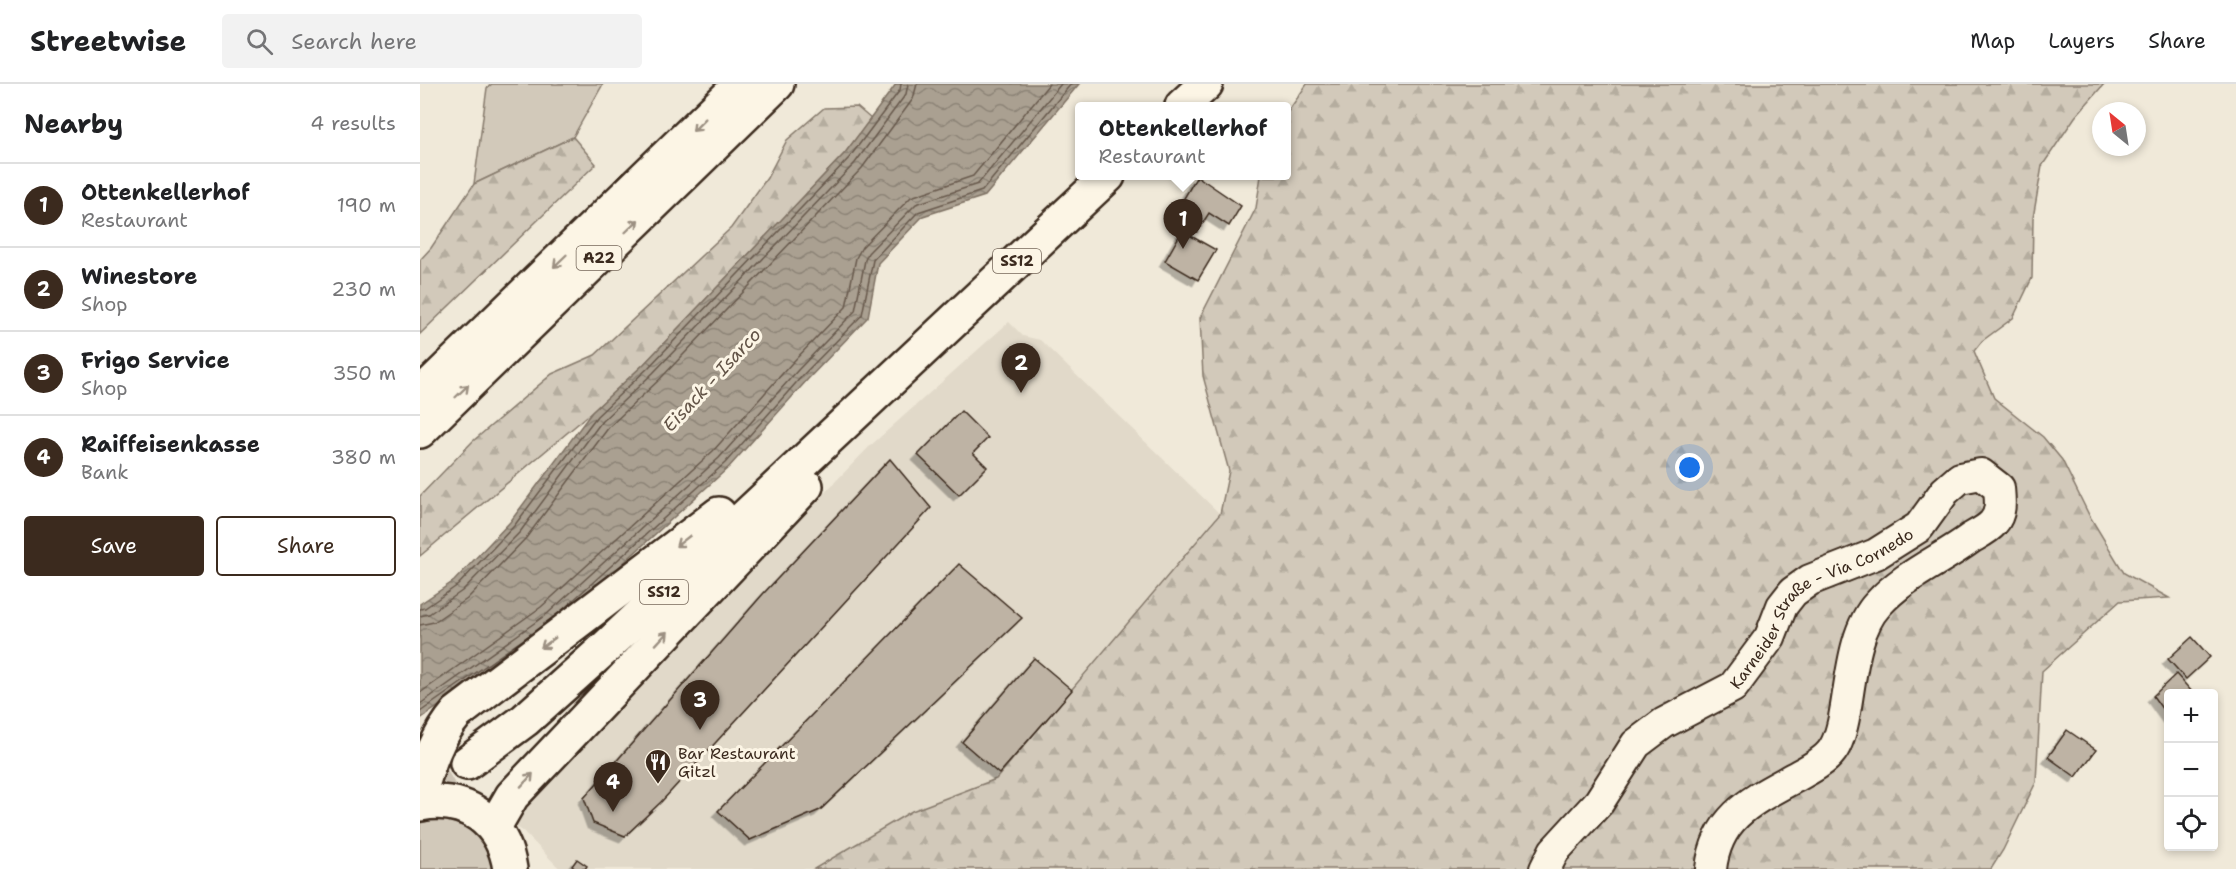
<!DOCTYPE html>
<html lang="en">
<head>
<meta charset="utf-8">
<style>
	body { margin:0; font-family:"Shantell Sans",sans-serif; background:#f2f2f2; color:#202124 }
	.controls { position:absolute; right:18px; bottom:18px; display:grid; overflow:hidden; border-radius:6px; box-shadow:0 3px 9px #0003 }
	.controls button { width:54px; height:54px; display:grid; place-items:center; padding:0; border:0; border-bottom:2px solid #e0e0e0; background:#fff; color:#202124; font:30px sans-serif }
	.compass { position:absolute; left:1672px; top:18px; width:54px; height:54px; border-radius:50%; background:#fff; box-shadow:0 3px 9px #0003; rotate:330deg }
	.you { position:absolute; left:1270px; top:384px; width:21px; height:21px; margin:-15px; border:4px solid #fff; border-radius:50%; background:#1a73e8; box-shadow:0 0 0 9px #1a73e833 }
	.badge { display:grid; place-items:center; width:39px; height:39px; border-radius:50%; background:#3b2a1e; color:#fff; font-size:20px; font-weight:700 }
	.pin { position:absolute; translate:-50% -50px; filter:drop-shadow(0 2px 3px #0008) }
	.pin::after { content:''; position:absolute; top:32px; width:21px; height:18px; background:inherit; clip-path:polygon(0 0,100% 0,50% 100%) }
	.popup { position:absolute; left:655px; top:18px; width:216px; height:78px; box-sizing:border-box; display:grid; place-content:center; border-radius:6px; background:#fff; filter:drop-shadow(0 2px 4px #0005); font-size:20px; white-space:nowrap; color:#757577 }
	.popup b { font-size:22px; color:#202124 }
	.popup::after { content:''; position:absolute; left:50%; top:100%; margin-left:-12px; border:12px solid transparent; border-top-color:#fff }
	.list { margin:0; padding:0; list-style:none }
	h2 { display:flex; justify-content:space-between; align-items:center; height:78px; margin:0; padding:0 24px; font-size:26px }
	h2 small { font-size:20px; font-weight:400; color:#757577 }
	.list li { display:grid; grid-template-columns:39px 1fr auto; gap:18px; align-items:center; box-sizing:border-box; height:84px; padding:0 24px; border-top:2px solid #e0e0e0 }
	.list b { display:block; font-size:22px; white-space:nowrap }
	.list p { margin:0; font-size:20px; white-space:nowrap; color:#757577 }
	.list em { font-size:20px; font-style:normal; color:#757577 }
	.actions { display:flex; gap:12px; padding:18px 24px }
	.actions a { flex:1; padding:14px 0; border:2px solid #3b2a1e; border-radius:6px; text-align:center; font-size:21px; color:#3b2a1e }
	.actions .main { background:#3b2a1e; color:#fff }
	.icon { flex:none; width:33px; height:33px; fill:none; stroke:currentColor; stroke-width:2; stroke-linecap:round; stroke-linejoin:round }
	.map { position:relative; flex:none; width:1816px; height:785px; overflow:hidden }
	header { display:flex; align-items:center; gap:36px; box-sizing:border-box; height:84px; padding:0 30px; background:#fff; border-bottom:2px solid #e0e0e0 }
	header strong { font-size:28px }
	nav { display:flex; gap:33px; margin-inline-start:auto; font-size:21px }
	.search { width:420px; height:54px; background:#f2f2f2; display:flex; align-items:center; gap:15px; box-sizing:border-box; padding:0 21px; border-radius:6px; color:#757577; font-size:22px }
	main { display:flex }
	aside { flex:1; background:#fff }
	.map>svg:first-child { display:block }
	.built { fill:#e1d9c9 }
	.green { fill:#d2c9ba; stroke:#867a6c; stroke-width:1.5 }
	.forest { fill:url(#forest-firs); stroke:#867a6c; stroke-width:1.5 }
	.water { fill:url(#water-waves); stroke:#7e7163; stroke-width:1.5 }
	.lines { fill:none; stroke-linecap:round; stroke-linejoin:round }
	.shore { stroke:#67594c; stroke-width:1.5 }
	.building { fill:#beb3a4; stroke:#3b2a1e; stroke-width:1.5; filter:url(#shadow) }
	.primary-tunnel { stroke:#ccc3b4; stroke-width:33; stroke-dasharray:33 16; stroke-linecap:butt }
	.tertiary-casing { stroke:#3b2a1e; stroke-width:34 }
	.primary-casing { stroke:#3b2a1e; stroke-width:38 }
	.motorway-casing { stroke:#3b2a1e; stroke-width:38 }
	.tertiary { stroke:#fcf5e5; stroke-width:30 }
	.primary { stroke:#fcf5e5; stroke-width:33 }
	.motorway { stroke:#fcf5e5; stroke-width:33 }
	.oneway { stroke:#9c9082 }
	.labels { text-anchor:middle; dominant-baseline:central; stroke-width:6; stroke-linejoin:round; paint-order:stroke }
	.shield { fill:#fcf5e5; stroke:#75675a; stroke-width:1.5 }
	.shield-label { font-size:15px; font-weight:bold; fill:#3b2a1e }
	.street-label { font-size:16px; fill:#3b2a1e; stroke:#fcf5e5 }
	.poi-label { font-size:16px; fill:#3b2a1e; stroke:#fcf5e5; text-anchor:start }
	.water-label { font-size:18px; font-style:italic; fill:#625346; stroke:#fcf5e5 }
</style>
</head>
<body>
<header>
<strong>Streetwise</strong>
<div class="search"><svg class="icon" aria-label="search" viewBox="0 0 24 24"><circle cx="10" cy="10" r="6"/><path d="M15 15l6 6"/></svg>Search here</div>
<nav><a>Map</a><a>Layers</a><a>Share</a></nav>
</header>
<main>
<aside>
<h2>Nearby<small>4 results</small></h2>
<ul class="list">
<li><span class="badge">1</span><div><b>Ottenkellerhof</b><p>Restaurant</p></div><em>190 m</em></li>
<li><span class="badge">2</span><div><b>Winestore</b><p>Shop</p></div><em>230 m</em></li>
<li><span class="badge">3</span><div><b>Frigo Service</b><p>Shop</p></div><em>350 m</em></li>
<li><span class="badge">4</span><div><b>Raiffeisenkasse</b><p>Bank</p></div><em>380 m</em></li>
</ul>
<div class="actions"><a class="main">Save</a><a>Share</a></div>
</aside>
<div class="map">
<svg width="1816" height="785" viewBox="0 0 1816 785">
	<defs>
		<pattern id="forest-firs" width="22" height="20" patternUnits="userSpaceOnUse" patternTransform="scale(1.5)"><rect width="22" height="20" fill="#d2c9ba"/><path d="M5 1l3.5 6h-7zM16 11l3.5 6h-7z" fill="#b5ad9f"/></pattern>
		<pattern id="water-waves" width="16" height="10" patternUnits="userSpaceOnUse" patternTransform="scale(1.5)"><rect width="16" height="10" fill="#aaa091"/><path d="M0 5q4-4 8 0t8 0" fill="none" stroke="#8c8376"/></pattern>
		<filter id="shadow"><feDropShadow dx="-5.5" dy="5.5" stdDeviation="0" flood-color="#0004"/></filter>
	</defs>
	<rect width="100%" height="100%" fill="#f0e9d9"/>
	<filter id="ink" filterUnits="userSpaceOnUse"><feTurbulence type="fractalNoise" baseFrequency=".0167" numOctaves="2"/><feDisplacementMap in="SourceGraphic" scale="12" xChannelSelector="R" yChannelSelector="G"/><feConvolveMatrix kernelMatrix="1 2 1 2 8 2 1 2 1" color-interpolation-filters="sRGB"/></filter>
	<g filter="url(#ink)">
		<path class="built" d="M 589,238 L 603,252 L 620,256 L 800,430 L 576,695 L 492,727 L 394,785 L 140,785 L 103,747 L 89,739 L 114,697 L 310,506 L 449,363 Z"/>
		<g class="green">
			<path d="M 72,0 L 183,0 L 153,53 L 54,100 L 67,4 Z"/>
			<path d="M 16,735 C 47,739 68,751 73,785 L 0,785 L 0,739 Z"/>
		</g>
		<g class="forest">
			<path d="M 887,0 L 1684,0 L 1655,33 L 1622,82 L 1613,134 L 1612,194 L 1593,234 L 1562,257 L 1554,267 L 1574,314 L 1623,353 L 1642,376 L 1669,431 L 1704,489 L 1749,514 L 1700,517 L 1622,587 L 1616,698 L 1583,766 L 1571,785 L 394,785 L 492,727 L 576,695 L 800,430 L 809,387 L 783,292 L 780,234 L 836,124 L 841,92 L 867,92 L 867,29 Z"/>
			<path d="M 437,23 L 451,35 L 425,69 L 224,280 L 172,328 L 0,472 L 0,412 L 53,357 L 132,290 L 175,271 L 311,144 L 347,94 L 367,56 L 404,24 Z"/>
			<path d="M 153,53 L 176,80 L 0,250 L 0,176 L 11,164 L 54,100 Z"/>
		</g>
		<path class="water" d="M 476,0 L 659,0 L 565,112 L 503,132 L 458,179 L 448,233 L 388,295 L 309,383 L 135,541 L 0,635 L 0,520 L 34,497 L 90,438 L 172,328 L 224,280 L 425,69 Z"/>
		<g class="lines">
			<g class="shore">
				<path d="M 0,525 L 5,524 L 38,501 L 94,442 L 177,332 L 228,284 L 429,74 L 480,6 L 481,0"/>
				<path d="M 139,529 L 305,379 L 383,291 L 442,231 L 453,176 L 498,128 L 562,107 L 651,0"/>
				<path d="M 0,532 L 9,530 L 42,507 L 100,448 L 182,337 L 233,289 L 435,79 L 486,10 L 488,0"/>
				<path d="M 0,541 L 14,538 L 47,515 L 106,454 L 189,343 L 240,295 L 442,84 L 493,15 L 497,0"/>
				<path d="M 0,609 L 121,523 L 293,367 L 371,280 L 426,223 L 436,174 L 442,163 L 491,113 L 553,92 L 629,0"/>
				<path d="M 0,620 L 127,530 L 299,374 L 378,286 L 435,227 L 445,176 L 448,169 L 496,120 L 558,100 L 641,0"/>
				<path d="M 0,628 L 108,552"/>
			</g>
		</g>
		<g class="building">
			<path d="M 777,92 L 821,122 L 809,142 L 789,129 L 777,148 L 753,133 Z"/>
			<path d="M 762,147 L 796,166 L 778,196 L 745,177 Z"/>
			<path d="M 541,327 L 568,354 L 553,369 L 567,383 L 539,411 L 498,371 Z"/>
			<path d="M 470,375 L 511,424 L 241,718 L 205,752 L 173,739 L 164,714 L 343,510 Z"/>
			<path d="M 539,480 L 602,534 L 400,726 L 330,756 L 298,727 Z"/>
			<path d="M 1772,553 L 1790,573 L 1766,595 L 1748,575 Z"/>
			<path d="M 614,574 L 652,606 L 579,690 L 542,658 Z"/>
			<path d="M 1756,590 L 1774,610 L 1748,610 L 1748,633 L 1733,612 Z"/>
			<path d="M 1647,646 L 1676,666 L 1656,693 L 1628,673 Z"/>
			<path d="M 157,775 L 167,782 L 165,785 L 155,785 L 152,782 Z"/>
		</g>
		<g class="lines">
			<path class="primary-tunnel" d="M 0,705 L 47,679"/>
			<g class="tertiary-casing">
				<g id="tertiary">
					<path id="s1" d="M 1125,785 L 1134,767 L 1179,718 L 1216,660 L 1244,639 L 1313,603 L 1350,553 L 1362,522 L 1373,508 L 1390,496 L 1456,470 L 1499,443 L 1525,407 L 1540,394 L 1561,390 L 1579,404 C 1580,416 1582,429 1573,439 C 1568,445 1558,450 1551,454 C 1520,477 1484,491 1458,520 C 1434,545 1431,595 1425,628 C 1423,640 1420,656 1412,667 C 1405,677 1390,685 1379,691 C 1336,715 1297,730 1291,785"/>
				</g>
			</g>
			<g class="primary-casing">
				<g id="primary">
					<path d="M 762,22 L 786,0"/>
					<path d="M 47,679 L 105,636 L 184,565 L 688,92"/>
					<path d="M 0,709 C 8,680 17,652 37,629 L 299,430"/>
					<path d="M 0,720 C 47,711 83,738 90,785"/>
					<path d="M 74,743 L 92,712 L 386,402"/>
				</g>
			</g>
			<g class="motorway-casing">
				<g id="motorway">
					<path d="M 0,311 L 321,0"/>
					<path d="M 0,347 L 357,0"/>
				</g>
			</g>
			<use href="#tertiary" class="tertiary"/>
			<use href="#primary" class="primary"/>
			<use href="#motorway" class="motorway"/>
		</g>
		<defs><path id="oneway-shaft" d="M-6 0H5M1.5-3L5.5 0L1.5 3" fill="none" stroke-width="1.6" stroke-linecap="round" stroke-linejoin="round" transform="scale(1.5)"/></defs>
		<g class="oneway">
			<use href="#oneway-shaft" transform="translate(279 41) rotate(135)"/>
			<use href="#oneway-shaft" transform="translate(212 142) rotate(-44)"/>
			<use href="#oneway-shaft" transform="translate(140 177) rotate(136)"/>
			<use href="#oneway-shaft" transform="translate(42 307) rotate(-44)"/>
			<use href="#oneway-shaft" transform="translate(263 457) rotate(142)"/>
			<use href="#oneway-shaft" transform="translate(242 554) rotate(-47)"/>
			<use href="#oneway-shaft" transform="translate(128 559) rotate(144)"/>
			<use href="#oneway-shaft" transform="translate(107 696) rotate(-47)"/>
		</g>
	</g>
	<defs>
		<g id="restaurant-pin" transform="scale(1.35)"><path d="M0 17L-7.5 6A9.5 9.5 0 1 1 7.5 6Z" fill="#3b2a1e" stroke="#fcf5e5"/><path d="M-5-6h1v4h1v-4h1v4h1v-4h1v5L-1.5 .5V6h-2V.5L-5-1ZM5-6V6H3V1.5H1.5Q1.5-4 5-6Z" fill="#fff"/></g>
	</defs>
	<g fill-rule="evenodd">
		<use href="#restaurant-pin" x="238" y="678"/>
	</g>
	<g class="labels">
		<g class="shield">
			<rect x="156.5" y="162" width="45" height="24" rx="4.5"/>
			<rect x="573" y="165" width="48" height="24" rx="4.5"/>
			<rect x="220" y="496" width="48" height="24" rx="4.5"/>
		</g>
		<g class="shield-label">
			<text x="179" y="174">A22</text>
			<text x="597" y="177">SS12</text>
			<text x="244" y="508">SS12</text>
		</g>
		<g class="street-label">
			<text stroke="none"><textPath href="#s1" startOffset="392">Karneider Straße - Via Cornedo</textPath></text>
		</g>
		<g class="poi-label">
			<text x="258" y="669">Bar Restaurant<tspan x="258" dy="18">Gitzl</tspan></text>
		</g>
		<g class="water-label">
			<text transform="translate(292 296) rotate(-47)">Eisack - Isarco</text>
		</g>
	</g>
</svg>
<div class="controls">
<button>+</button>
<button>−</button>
<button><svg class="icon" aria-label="locate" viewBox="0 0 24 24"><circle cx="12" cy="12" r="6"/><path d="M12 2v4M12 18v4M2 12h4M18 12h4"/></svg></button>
</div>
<svg class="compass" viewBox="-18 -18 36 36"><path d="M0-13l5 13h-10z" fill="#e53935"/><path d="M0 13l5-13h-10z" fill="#757577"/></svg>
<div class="you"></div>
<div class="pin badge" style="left:763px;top:165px">1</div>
<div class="popup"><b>Ottenkellerhof</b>Restaurant</div>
<div class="pin badge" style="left:601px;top:309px">2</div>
<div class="pin badge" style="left:280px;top:646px">3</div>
<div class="pin badge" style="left:193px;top:728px">4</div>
</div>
</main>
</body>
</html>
